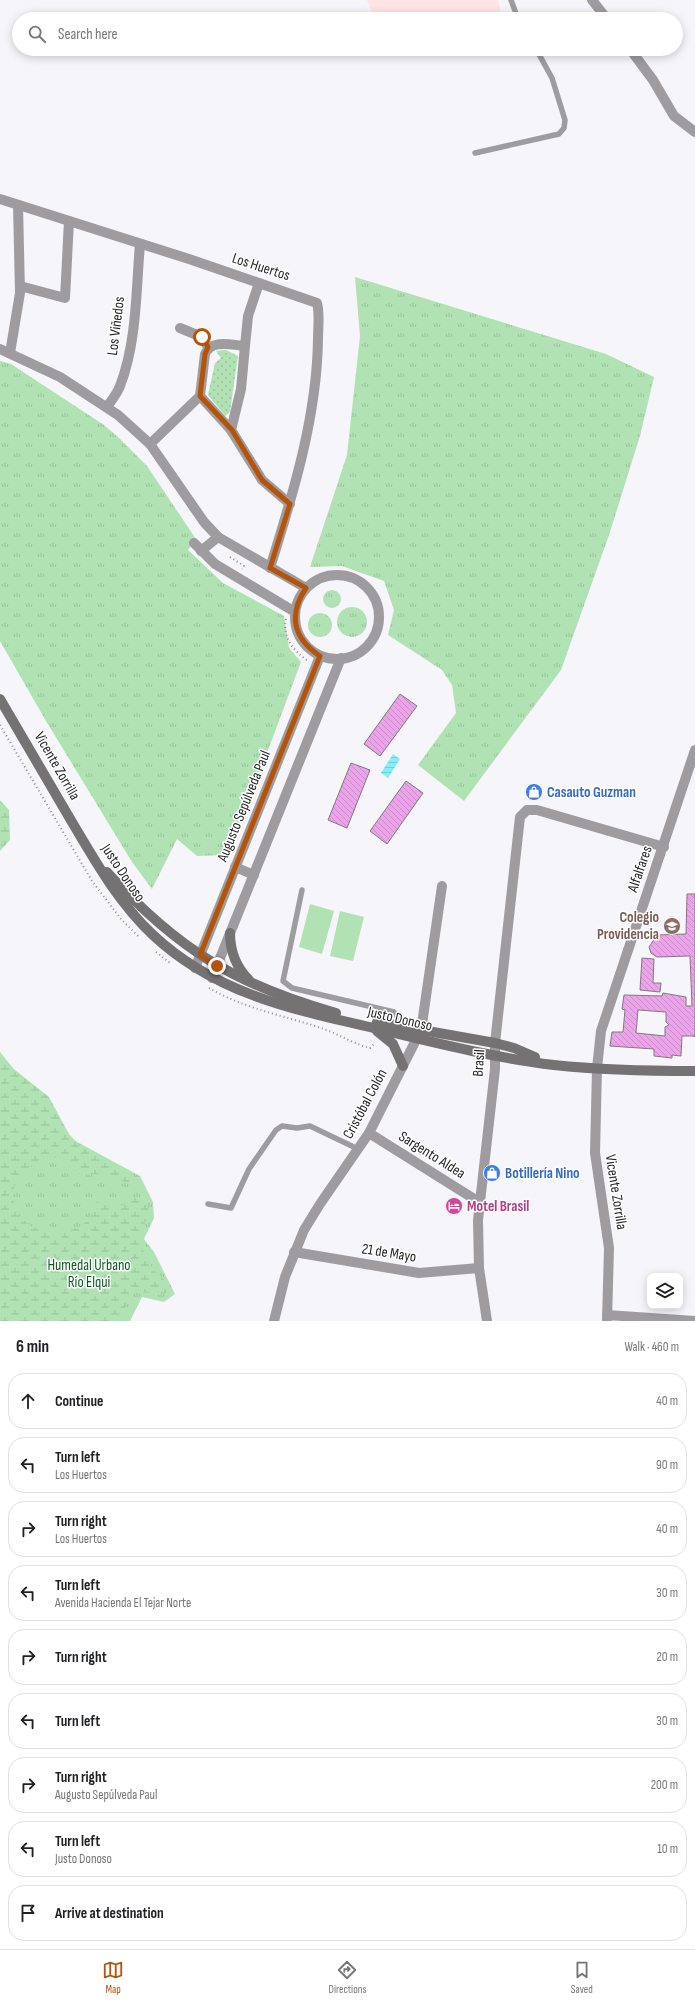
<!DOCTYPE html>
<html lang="en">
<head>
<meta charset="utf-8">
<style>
	body { margin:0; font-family:"Sofia Sans Condensed",sans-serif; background:#f6f6f6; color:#202124 }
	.controls { position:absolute; right:12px; bottom:12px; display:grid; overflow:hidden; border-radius:8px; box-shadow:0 2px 10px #0003 }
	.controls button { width:36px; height:36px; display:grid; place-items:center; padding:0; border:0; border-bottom:1px solid #e0e0e0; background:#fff; color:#202124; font:20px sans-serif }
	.stop { position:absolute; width:12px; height:12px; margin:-9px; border:3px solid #b45309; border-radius:50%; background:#fff }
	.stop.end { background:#b45309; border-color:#fff; box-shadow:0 1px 4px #0008 }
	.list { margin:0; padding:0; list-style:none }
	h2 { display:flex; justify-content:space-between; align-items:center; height:52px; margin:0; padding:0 16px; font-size:17px }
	h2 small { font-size:13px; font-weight:400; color:#757577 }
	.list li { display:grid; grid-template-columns:26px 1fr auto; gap:12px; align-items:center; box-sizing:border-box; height:56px; margin:0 8px 8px; padding:0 8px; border:1px solid #e0e0e0; border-radius:16px }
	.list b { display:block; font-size:15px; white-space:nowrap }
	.list p { margin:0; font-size:13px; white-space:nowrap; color:#757577 }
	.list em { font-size:13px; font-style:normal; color:#757577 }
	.icon { flex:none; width:22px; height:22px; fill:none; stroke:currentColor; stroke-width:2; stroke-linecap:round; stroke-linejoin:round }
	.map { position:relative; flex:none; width:695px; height:1321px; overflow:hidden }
	.search { position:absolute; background:#fff; box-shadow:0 2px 10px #0003; left:12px; right:12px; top:12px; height:44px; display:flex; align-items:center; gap:10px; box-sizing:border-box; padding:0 14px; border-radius:22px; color:#757577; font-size:15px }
	.sheet { height:628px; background:#fff }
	nav { display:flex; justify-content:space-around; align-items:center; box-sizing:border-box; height:56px; border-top:1px solid #e0e0e0; background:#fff; font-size:11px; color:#757577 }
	nav a { display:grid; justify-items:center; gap:2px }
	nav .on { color:#b45309 }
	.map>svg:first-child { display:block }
	.industrial { fill:#ffe4e6 }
	.grass { fill:url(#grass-tufts) }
	.wetland { fill:url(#wetland-marsh) }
	.park { fill:url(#park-dots) }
	.garden { fill:#b1e2b4 }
	.water { fill:url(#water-rules) }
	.building { fill:url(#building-back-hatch); stroke:#7e7a7e; fill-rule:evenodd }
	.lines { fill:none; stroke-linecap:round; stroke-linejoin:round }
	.path { stroke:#8f8f93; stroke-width:2; stroke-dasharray:1 3; stroke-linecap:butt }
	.service { stroke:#9e9c9e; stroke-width:5.5 }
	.minor { stroke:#9e9c9e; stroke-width:10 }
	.tertiary { stroke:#9e9c9e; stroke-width:10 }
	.secondary { stroke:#757274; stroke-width:10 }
	.route { stroke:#b45309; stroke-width:5 }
	.labels { text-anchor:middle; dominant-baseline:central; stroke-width:3; stroke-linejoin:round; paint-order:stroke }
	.street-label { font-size:15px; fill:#252527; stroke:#fff }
	.shop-label { font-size:15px; font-weight:bold; fill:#366cbe; stroke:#fff; text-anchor:start }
	.education-label { font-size:15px; font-weight:bold; fill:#785e54; stroke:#fff; text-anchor:end }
	.hotel-label { font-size:15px; font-weight:bold; fill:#b23c85; stroke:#fff; text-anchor:start }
	.park-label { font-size:15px; fill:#065c1e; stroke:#fff }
</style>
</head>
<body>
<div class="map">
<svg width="695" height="1321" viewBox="0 0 695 1321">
	<defs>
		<pattern id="grass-tufts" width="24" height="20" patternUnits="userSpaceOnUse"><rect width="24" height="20" fill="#b1e2b4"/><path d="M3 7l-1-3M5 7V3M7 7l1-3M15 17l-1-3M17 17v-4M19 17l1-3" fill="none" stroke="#98c29b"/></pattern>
		<pattern id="wetland-marsh" width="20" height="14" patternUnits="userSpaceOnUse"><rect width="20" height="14" fill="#b1e2b4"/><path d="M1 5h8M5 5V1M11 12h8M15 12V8" fill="none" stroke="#98c29b"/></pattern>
		<pattern id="park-dots" width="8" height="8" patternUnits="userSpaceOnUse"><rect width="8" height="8" fill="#b1e2b4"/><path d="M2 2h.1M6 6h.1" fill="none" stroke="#98c29b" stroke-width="1.8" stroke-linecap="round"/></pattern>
		<pattern id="water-rules" width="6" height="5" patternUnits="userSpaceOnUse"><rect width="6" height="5" fill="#86edf9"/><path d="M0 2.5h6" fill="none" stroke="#74cbd5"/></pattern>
		<pattern id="building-back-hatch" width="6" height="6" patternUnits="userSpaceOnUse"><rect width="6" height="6" fill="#eba4e9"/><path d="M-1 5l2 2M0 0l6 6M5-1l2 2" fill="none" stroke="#c98dc8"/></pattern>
	</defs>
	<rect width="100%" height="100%" fill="#f5f5fa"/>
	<path class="industrial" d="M 367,0 L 498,0 L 502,18 L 375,19 Z"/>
	<g class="grass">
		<path d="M 355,277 L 606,354 L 654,377 L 640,436 L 609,535 L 561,670 L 464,801 L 418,765 L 456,713 L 452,685 L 442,670 L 388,635 L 394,610 L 384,581 L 342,566 L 310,567 L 347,455 L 360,336 Z"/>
		<path d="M 0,361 L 11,364 L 104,425 L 118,437 L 147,466 L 196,539 L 188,550 L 223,583 L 284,616 L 289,648 L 301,662 L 241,822 L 225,855 L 197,856 L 177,839 L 152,889 L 132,862 L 46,721 L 0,641 Z"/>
		<circle cx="332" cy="599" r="9"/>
		<circle cx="352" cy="622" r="15"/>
		<circle cx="320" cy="625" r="12"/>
		<path d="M 0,1052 L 70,1138 L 140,1176 L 153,1202 L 154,1218 L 144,1239 L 154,1252 L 175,1294 L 164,1302 L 142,1297 L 130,1321 L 0,1321 Z"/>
	</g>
	<g class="wetland">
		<path d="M 0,800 L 9,810 L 10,840 L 0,851 Z"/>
		<path d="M 0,1058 L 49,1097 L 69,1134 L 80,1146 L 132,1174 L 134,1180 L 130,1184 L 101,1174 L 80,1175 L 60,1157 C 31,1158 0,1184 19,1215 C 34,1236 68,1238 87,1221 C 92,1217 94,1208 96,1202 C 113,1199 111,1216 134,1198 L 144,1199 L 149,1211 L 140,1236 L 143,1250 L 154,1271 L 163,1278 L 166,1284 L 166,1293 L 159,1295 L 137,1291 C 128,1300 124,1309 121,1321 L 0,1321 Z"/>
	</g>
	<path class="park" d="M 226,350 L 238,356 L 230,412 L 225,416 L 208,395 L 215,363 L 221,358 L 216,351 Z"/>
	<g class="garden">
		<path d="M 310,904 L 334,911 L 322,954 L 299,947 Z"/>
		<path d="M 340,911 L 364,917 L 353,961 L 330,956 Z"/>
	</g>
	<path class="water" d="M 393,754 L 400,759 L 388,778 L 381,773 Z"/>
	<g class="building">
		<path d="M 400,694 L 417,706 L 380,756 L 364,744 Z"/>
		<path d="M 351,763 L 370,770 L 347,828 L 328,820 Z"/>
		<path d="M 406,781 L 423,793 L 387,844 L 370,831 Z"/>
		<path d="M 687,894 L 695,894 L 695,1037 L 695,1036 L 682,1036 L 681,1056 L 672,1055 L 672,1058 L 654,1056 L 654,1049 L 610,1046 L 612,1032 L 623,1032 L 625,1010 L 622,1009 L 624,995 L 662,996 L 663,993 L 686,997 L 686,1006 L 692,1006 L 690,956 L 657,957 L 651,953 L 649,947 L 657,935 L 686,934 ZM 638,1010 L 666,1012 L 666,1022 L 669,1025 L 665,1027 L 665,1036 L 636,1033 Z"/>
		<path d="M 642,958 L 654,959 L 653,983 L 661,983 L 660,992 L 640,990 Z"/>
	</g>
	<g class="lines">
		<g class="path">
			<path d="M 230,557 L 244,566 L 242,569"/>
			<path d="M 286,619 C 282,638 294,651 308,661"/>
			<path d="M 0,725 L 92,881 L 121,919 L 138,936"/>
			<path d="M 156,952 L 170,963"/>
			<path d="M 209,988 C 245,1009 286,1016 324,1029 C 340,1035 354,1044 370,1048 L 375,1043"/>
		</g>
		<g class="service">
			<path d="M 511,0 L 518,19"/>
			<path d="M 475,153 L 559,134 L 564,128 L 565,120 L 552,78 L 536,49"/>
			<path d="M 302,890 L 283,981 L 292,988 L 394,1012 L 403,1027"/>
			<path d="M 208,1204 L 231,1208 L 249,1169 L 276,1130 L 282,1126 L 297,1128 L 310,1126 L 358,1149"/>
		</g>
		<g class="minor">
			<path d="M 0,199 L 189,259 L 317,303 C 320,314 318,327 318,339 C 317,417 293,494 270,568"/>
			<path d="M 20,286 L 65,298 L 69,221"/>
			<path d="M 180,328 L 202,337 L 208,347"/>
			<path d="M 0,349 L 60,377 L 118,415 L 150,444 L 204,522 L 218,537 L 306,588"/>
			<path d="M 10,353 L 20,293 L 18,205"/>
			<path d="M 200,396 L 231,430 L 262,480 L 290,504"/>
			<path d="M 107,407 C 111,401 117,394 120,386 C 137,342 136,290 140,244"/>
			<path d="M 231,430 L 241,389 L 245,346"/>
			<path d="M 150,444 L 200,396 L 205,354 C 211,339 231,345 245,346 L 248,316 L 259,283"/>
			<path d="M 194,543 L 215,564 L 295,612"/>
			<path d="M 201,551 L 218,537"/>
			<circle cx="337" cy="617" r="42"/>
			<path d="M 235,867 L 254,875"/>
			<path d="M 195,968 L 320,656"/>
			<path d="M 212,978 L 341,658"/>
			<path d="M 417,1037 L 421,1031 L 442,886"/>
			<path d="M 597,1068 L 595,1153 L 609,1248 L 607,1321"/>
			<path d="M 369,1133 L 479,1202"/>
			<path d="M 294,1252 L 419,1273 L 479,1268"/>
			<path d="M 607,1315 L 695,1321"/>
		</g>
		<g class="tertiary">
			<path d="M 592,0 L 607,19"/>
			<path d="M 630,49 L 653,80 L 674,116 L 695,132"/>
			<path d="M 597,1068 L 601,1031 L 695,750"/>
			<path d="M 274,1321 L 285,1277 L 304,1230 L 320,1204 L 369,1133 L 417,1038"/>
			<path d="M 487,1321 L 479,1268 L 478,1220 L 495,1069 L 495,1043 L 520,817 L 527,810 L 537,810 L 664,847"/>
		</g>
		<g class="secondary">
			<path d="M 0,699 C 23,738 46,778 69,817 C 94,859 117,901 153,935 C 217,995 296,1010 378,1029 C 436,1043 495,1058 554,1065 C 601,1070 648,1071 695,1071"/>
			<path d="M 107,872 C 177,949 236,985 336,1013"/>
			<path d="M 230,933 C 230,951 236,967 249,980"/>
			<path d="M 377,1022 L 495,1043 L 514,1048 L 535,1057"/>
			<path d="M 377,1031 L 393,1044 L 403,1066"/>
		</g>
	</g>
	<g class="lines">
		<path class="route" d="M 202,337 L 208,347 L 205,354 L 200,396 L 232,430 L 262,480 L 290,504 L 270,568 L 306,588 C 288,615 293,638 320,656 L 200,955 L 217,966"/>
	</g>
	<defs>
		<g id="shop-disc" transform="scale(0.9)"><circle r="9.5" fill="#3f7fe0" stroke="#fff"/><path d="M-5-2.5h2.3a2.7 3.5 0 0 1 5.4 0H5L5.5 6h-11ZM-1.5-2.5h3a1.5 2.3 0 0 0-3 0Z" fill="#fff"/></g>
		<g id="school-disc" transform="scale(0.9)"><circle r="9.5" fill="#8d6e63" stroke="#fff"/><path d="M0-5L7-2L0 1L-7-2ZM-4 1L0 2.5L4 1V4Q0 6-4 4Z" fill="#fff"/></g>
		<g id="hotel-disc" transform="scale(0.9)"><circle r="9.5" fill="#d1479c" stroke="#fff"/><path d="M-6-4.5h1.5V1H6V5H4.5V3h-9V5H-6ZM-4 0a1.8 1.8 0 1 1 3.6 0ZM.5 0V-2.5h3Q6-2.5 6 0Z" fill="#fff"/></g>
	</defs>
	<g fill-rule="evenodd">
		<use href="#shop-disc" x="534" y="792"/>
		<use href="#school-disc" x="672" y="926"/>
		<use href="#shop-disc" x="492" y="1173"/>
		<use href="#hotel-disc" x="454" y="1206"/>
	</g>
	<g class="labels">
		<g class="street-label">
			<text transform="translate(261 267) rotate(18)">Los Huertos</text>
			<text transform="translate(116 326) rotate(-83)">Los Viñedos</text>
			<text transform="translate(57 766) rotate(60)">Vicente Zorrilla</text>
			<text transform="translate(244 806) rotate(-68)">Augusto Sepúlveda Paul</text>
			<text transform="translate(640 869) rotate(-71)">Alfalfares</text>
			<text transform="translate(123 873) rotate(56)">Justo Donoso</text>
			<text transform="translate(400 1019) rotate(13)">Justo Donoso</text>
			<text transform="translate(479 1063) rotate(-86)">Brasil</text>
			<text transform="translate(365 1104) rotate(-62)">Cristóbal Colón</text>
			<text transform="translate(432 1155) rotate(32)">Sargento Aldea</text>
			<text transform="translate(616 1192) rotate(81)">Vicente Zorrilla</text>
			<text transform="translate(389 1253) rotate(9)">21 de Mayo</text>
		</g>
		<g class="shop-label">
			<text x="547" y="792">Casauto Guzman</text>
			<text x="505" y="1173">Botillería Nino</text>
		</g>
		<g class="education-label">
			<text x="659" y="917">Colegio<tspan x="659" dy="17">Providencia</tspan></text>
		</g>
		<g class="hotel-label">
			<text x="467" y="1206">Motel Brasil</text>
		</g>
		<g class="park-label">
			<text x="89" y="1265">Humedal Urbano<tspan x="89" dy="17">Río Elqui</tspan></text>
		</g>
	</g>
</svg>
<div class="controls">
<button><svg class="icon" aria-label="layers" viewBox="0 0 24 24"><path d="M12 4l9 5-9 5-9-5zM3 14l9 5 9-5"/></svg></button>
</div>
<div class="stop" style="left:202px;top:337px"></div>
<div class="stop end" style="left:217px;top:966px"></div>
<div class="search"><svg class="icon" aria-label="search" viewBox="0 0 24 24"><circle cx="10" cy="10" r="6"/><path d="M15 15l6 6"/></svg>Search here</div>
</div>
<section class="sheet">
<h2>6 min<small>Walk · 460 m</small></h2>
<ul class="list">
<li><svg class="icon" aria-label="ahead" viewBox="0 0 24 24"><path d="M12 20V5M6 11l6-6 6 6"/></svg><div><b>Continue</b></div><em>40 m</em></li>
<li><svg class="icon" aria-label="left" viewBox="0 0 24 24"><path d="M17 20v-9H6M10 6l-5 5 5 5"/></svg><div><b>Turn left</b><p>Los Huertos</p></div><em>90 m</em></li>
<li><svg class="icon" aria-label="right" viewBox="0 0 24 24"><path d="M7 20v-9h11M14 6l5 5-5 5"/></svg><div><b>Turn right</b><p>Los Huertos</p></div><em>40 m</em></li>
<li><svg class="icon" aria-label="left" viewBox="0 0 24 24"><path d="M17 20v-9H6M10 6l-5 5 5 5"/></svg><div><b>Turn left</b><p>Avenida Hacienda El Tejar Norte</p></div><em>30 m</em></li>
<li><svg class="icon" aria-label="right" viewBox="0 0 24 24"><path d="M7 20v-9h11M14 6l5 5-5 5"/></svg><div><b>Turn right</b></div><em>20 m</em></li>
<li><svg class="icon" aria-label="left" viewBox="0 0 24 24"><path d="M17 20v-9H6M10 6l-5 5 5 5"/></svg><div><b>Turn left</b></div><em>30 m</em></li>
<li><svg class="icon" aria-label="right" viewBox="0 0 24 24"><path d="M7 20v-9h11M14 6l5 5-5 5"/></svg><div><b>Turn right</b><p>Augusto Sepúlveda Paul</p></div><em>200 m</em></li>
<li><svg class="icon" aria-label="left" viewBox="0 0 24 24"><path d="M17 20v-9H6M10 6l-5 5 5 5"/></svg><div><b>Turn left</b><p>Justo Donoso</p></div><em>10 m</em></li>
<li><svg class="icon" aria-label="arrive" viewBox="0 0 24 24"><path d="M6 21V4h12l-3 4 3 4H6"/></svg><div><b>Arrive at destination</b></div></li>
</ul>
</section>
<nav>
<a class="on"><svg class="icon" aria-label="map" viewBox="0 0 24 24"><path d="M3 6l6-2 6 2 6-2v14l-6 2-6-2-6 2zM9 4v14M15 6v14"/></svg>Map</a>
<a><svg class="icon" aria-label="directions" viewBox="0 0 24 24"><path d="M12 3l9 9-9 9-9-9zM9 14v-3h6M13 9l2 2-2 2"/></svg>Directions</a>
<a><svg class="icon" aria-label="saved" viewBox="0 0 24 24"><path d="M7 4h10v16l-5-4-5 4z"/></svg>Saved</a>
</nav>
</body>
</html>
